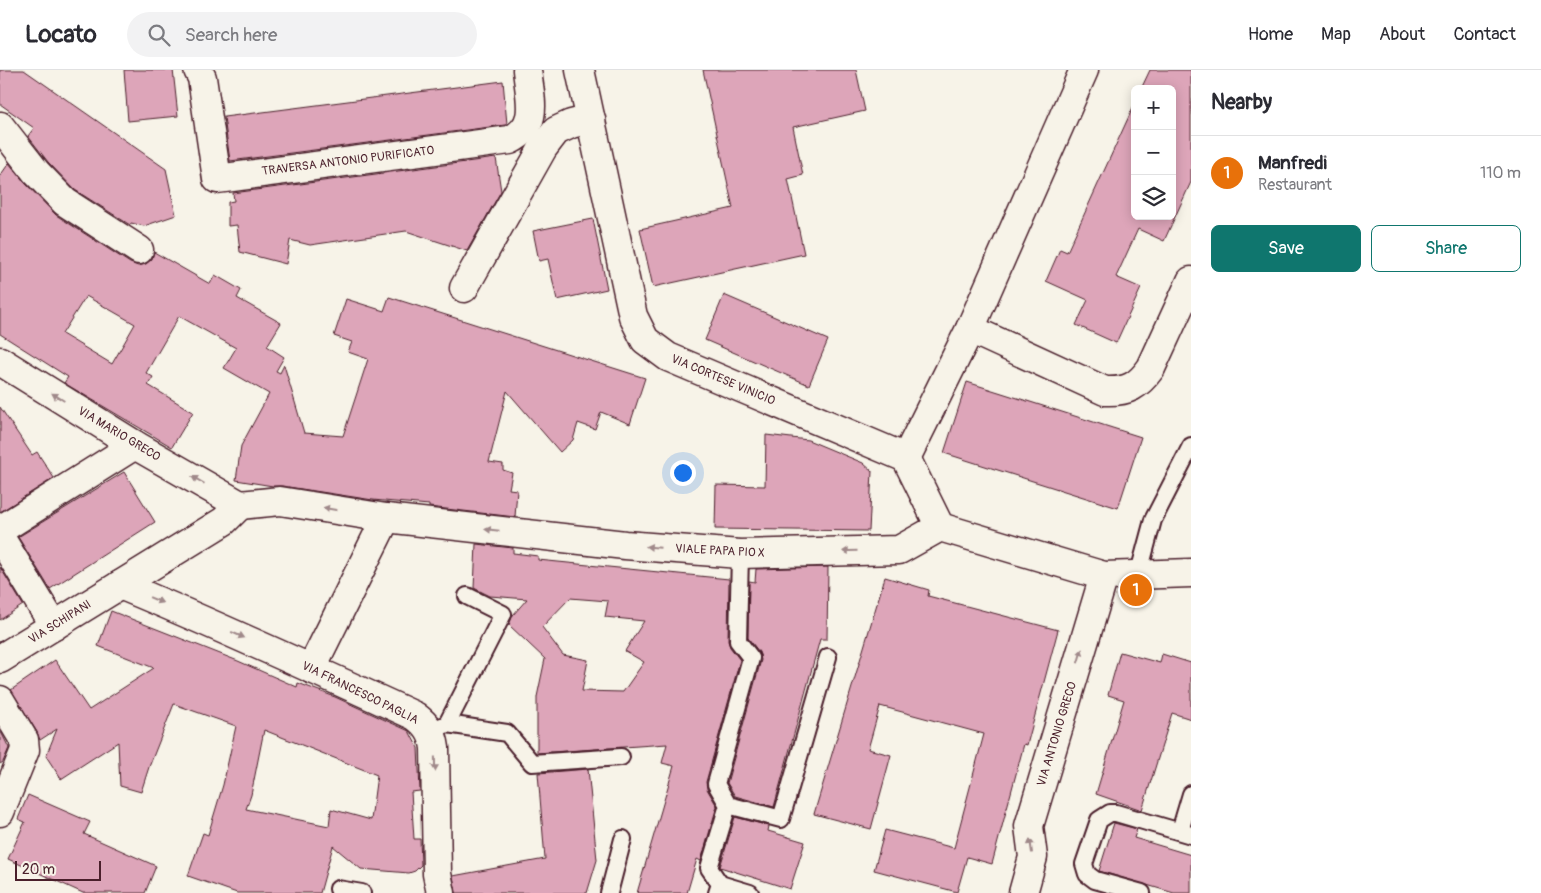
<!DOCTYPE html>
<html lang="en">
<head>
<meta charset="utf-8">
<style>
	body { margin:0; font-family:Pangolin,sans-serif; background:#f2f2f3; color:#2b2b33 }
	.controls { position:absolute; right:15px; top:15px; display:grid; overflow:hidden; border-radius:8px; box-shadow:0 2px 12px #0003 }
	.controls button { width:45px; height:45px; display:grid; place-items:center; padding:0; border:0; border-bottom:1px solid #e1e1e2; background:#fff; color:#2b2b33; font:25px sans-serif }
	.scale { position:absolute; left:15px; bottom:12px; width:86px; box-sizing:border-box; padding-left:5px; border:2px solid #4a1f2b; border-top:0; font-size:14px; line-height:18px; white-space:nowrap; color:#4a1f2b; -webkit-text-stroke:4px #f7f3e8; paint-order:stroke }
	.you { position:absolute; left:682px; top:402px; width:18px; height:18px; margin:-12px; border:4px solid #fff; border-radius:50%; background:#1a73e8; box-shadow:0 0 0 8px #1a73e833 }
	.badge { display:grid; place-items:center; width:32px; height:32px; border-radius:50%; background:#0f766e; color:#fff; font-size:16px; font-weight:700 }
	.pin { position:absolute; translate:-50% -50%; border:2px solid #fff; box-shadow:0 1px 5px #0006 }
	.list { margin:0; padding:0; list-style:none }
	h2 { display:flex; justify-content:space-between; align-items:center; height:65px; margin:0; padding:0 20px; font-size:21px }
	h2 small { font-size:16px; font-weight:400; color:#7c7c81 }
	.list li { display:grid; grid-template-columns:32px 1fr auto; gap:15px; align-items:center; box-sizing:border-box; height:75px; padding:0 20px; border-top:1px solid #e1e1e2 }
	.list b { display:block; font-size:19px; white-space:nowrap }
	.list p { margin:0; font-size:16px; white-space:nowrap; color:#7c7c81 }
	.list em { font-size:16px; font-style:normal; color:#7c7c81 }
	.actions { display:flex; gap:10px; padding:15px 20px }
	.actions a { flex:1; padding:11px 0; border:1px solid #0f766e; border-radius:8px; text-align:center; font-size:18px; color:#0f766e }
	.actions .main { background:#0f766e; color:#fff }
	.icon { flex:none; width:28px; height:28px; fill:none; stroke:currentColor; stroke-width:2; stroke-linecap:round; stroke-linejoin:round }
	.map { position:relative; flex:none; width:1191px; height:823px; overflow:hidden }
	header { display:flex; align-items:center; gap:30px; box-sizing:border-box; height:70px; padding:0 25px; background:#fff; border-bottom:1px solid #e1e1e2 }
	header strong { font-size:24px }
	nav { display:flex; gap:28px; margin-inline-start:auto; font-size:18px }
	.search { width:350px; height:45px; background:#f2f2f3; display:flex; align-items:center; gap:12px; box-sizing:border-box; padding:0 18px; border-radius:28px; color:#7c7c81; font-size:19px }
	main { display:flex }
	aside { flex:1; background:#fff }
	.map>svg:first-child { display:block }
	.building { fill:#dda5b9; stroke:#4a1f2b; fill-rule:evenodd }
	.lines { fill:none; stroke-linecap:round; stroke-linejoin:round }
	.service-casing { stroke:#4a1f2b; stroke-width:20 }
	.minor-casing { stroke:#4a1f2b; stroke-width:31 }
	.service { stroke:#f7f3e8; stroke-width:16 }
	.minor { stroke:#f7f3e8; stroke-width:28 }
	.oneway { fill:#a0898a }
	.labels { text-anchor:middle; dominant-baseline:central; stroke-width:4; stroke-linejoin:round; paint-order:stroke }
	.street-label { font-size:12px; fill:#4a1f2b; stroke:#f7f3e8 }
</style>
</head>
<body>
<header>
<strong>Locato</strong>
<div class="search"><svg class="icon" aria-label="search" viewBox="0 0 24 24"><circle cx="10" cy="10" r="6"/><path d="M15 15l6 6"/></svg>Search here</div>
<nav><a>Home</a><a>Map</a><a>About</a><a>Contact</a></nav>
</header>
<main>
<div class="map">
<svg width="1191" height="823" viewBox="0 0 1191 823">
	<rect width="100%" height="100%" fill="#f7f3e8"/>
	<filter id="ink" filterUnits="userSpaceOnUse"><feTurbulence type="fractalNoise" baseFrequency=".02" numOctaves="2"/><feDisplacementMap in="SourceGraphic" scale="10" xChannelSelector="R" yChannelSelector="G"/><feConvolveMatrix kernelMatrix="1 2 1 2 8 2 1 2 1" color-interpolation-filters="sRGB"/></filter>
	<g filter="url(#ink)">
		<g class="building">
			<path d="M 0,0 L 24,0 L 166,99 L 176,145 L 144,156 L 131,153 L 130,155 L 75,120 L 48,92 L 28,66 L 34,58 L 0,34 Z"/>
			<path d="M 124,0 L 173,0 L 178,46 L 128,51 Z"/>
			<path d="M 703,0 L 856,0 L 865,41 L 793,57 L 803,105 L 788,109 L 804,184 L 653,217 L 640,159 L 733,138 Z"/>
			<path d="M 1150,0 L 1191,0 L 1191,112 L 1164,171 L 1138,159 L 1116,207 L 1141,218 L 1116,273 L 1076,255 L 1088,230 L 1046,211 L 1060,179 L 1067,182 L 1135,33 L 1135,146 L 1172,146 L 1172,19 L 1141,19 Z"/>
			<path d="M 503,11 L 507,54 L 505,55 L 230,91 L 224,47 Z"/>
			<path d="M 496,88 L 501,121 L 467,181 L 406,161 L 310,175 L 290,170 L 286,194 L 240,182 L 237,155 L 228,156 L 228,132 L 234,131 L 233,123 Z"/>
			<path d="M 9,93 L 25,113 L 56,145 L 130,193 L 138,196 L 146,194 L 152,189 L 154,182 L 210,214 L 215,205 L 241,220 L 237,228 L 281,253 L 267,276 L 284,287 L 276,301 L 280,303 L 284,295 L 304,363 L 343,366 L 368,289 L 348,282 L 352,272 L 334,266 L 346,229 L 384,241 L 389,227 L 645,308 L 630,354 L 601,342 L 595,359 L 578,353 L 573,370 L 560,382 L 507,321 L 489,392 L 503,394 L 503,400 L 512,403 L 509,419 L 517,420 L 515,447 L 429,437 L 429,435 L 373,430 L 282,416 L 273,416 L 236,410 L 241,376 L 269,324 L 224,298 L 236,278 L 179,246 L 146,303 L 153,307 L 148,315 L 193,342 L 172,377 L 64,313 L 68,307 L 0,264 L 0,106 ZM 86,226 L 135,254 L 112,294 L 62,264 Z"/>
			<path d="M 593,149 L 607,219 L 557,230 L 548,189 L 539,191 L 533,161 Z"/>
			<path d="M 724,225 L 828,270 L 809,315 L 705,270 Z"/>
			<path d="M 967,312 L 1141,367 L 1118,438 L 944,383 Z"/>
			<path d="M 0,337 L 32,385 L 37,382 L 54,408 L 0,442 Z"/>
			<path d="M 766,365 L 808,370 L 863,393 L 872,401 L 869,461 L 715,459 L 716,415 L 765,416 Z"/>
			<path d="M 124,402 L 155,452 L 50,519 L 18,467 Z"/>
			<path d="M 476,474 L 513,478 L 513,483 L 538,486 L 538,490 L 729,509 L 728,571 L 730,577 L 740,590 L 706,712 L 707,719 L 717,736 L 701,791 L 697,789 L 687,823 L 637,823 L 674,696 L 662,693 L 667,674 L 537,683 L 537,627 L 545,589 L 509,555 L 513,545 L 527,529 L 490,526 L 474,518 ZM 570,528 L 608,531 L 605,547 L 644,551 L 625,581 L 644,592 L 623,622 L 582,621 L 588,590 L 563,585 L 542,557 Z"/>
			<path d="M 0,497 L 23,535 L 0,550 Z"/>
			<path d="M 828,497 L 827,569 L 820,569 L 774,737 L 735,726 L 727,713 L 761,590 L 759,582 L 748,568 L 749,511 L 755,512 L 756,499 Z"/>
			<path d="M 885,507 L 929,520 L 928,526 L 1058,560 L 1027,675 L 1024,674 L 992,794 L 967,787 L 957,822 L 874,800 L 885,760 L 954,778 L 984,664 L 880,636 L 868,679 L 891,685 L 871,759 L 814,744 Z"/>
			<path d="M 111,541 L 238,591 L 297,617 L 298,613 L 335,627 L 409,661 L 418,678 L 420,721 L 411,722 L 414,769 L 420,769 L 421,795 L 415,801 L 409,803 L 361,799 L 333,776 L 320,823 L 237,823 L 188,806 L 203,763 L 208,765 L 223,715 L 236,656 L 174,634 L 149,697 L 141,722 L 120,716 L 118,672 L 61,709 L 46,686 L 57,659 L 40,670 L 37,662 L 11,620 L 55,590 L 89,640 L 154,598 L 98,576 ZM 264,660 L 377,705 L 371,750 L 331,739 L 329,756 L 246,739 L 251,725 Z"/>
			<path d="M 1120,582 L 1160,593 L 1162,584 L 1191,593 L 1191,649 L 1172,643 L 1142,740 L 1096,724 L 1124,630 L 1108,625 Z"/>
			<path d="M 0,660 L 9,678 L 3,692 L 0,694 Z"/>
			<path d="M 588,699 L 597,790 L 587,823 L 456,823 L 453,806 L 545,789 L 538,703 Z"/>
			<path d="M 28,725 L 90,752 L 84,764 L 156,796 L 145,823 L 83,823 L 8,789 L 25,752 L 18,749 Z"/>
			<path d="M 735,747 L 769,756 L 768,761 L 805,772 L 790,819 L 720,797 Z"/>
			<path d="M 1114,753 L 1137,759 L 1134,768 L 1191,785 L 1191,823 L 1174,823 L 1099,801 Z"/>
		</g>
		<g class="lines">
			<g class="service-casing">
				<g id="service">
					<path d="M 1138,506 L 1153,450 L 1191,376"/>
					<path d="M 447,654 L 503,544 L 467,526"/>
					<path d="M 430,661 L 447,654 L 507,663 L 532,693 L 621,687"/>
					<path d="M 728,735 L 781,749 L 828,587"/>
					<path d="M 1180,761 L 1191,724"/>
					<path d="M 720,814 L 750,823"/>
					<path d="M 338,819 L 362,823"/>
					<path d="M 609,823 L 623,769"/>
					<path d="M 717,823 L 720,814 L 709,798 L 728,735 L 716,714 L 751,588 L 738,571 L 740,484"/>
					<path d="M 1142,823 L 1095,810 L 1087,804 L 1084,794 L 1099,750 L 1110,743 L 1116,743 L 1191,765"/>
				</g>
			</g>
			<g class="minor-casing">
				<g id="minor">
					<path d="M 198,0 L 202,8 L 217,109 L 510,70 C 540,56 530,29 527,0"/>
					<path d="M 580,0 L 633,246 L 645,270 L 668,287 L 906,388 L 940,457"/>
					<path d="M 0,56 L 36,102 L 65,132 L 139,180"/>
					<path d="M 464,218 L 543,78 L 556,61 L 571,54 L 591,49"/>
					<path d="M 970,259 L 1105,321 C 1128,322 1138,316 1151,298 L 1191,211"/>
					<path d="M 0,291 L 135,375 L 240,435"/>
					<path d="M 906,388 L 970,259 L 1084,0"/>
					<path d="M 240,435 L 280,431 L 386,448 L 625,475 L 740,484 L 899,480 L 940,457 L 1104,506 L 1191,503"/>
					<path d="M 0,460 L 135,375"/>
					<path d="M 0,467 L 54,556"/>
					<path d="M 120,515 C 219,556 317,601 415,646 C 427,655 433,663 435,678 L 437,804 L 441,823"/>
					<path d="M 0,589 L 224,451 L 240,435"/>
					<path d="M 311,599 L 386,448"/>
					<path d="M 0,630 L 24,670 L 25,680 L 0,742"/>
					<path d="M 1023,823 L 1033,787 L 1029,756 L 1104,506"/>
				</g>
			</g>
			<use href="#service" class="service"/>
			<use href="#minor" class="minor"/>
		</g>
		<defs><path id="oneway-solid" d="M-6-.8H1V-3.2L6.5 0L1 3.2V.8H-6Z" transform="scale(1.25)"/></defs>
		<g class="oneway">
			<use href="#oneway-solid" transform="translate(58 327) rotate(-148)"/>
			<use href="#oneway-solid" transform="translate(198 410) rotate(-150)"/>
			<use href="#oneway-solid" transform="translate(330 439) rotate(-170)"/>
			<use href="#oneway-solid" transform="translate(492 460) rotate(-174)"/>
			<use href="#oneway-solid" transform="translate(653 477) rotate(-175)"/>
			<use href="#oneway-solid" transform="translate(850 481) rotate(179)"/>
			<use href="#oneway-solid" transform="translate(156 530) rotate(23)"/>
			<use href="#oneway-solid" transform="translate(238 565) rotate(24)"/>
			<use href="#oneway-solid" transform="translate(1080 586) rotate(-73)"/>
			<use href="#oneway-solid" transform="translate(435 694) rotate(89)"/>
			<use href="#oneway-solid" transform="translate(1031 776) rotate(-98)"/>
		</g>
	</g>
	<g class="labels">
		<g class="street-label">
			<text transform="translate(348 91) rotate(-7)">TRAVERSA ANTONIO PURIFICATO</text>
			<text transform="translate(723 310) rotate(23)">VIA CORTESE VINICIO</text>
			<text transform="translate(119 364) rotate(31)">VIA MARIO GRECO</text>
			<text transform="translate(720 481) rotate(3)">VIALE PAPA PIO X</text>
			<text transform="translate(60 552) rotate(-32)">VIA SCHIPANI</text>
			<text transform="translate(360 623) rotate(26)">VIA FRANCESCO PAGLIA</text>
			<text transform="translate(1057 664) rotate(-73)">VIA ANTONIO GRECO</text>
		</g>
	</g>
</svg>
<div class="controls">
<button>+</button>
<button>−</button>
<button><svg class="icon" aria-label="layers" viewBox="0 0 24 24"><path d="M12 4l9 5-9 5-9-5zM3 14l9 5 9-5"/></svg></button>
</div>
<div class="scale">20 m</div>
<div class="you"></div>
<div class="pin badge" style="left:1136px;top:520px;background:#e8710a">1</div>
</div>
<aside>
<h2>Nearby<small></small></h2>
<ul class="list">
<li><span class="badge" style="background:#e8710a">1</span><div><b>Manfredi</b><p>Restaurant</p></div><em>110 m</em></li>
</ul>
<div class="actions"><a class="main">Save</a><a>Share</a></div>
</aside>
</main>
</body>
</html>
